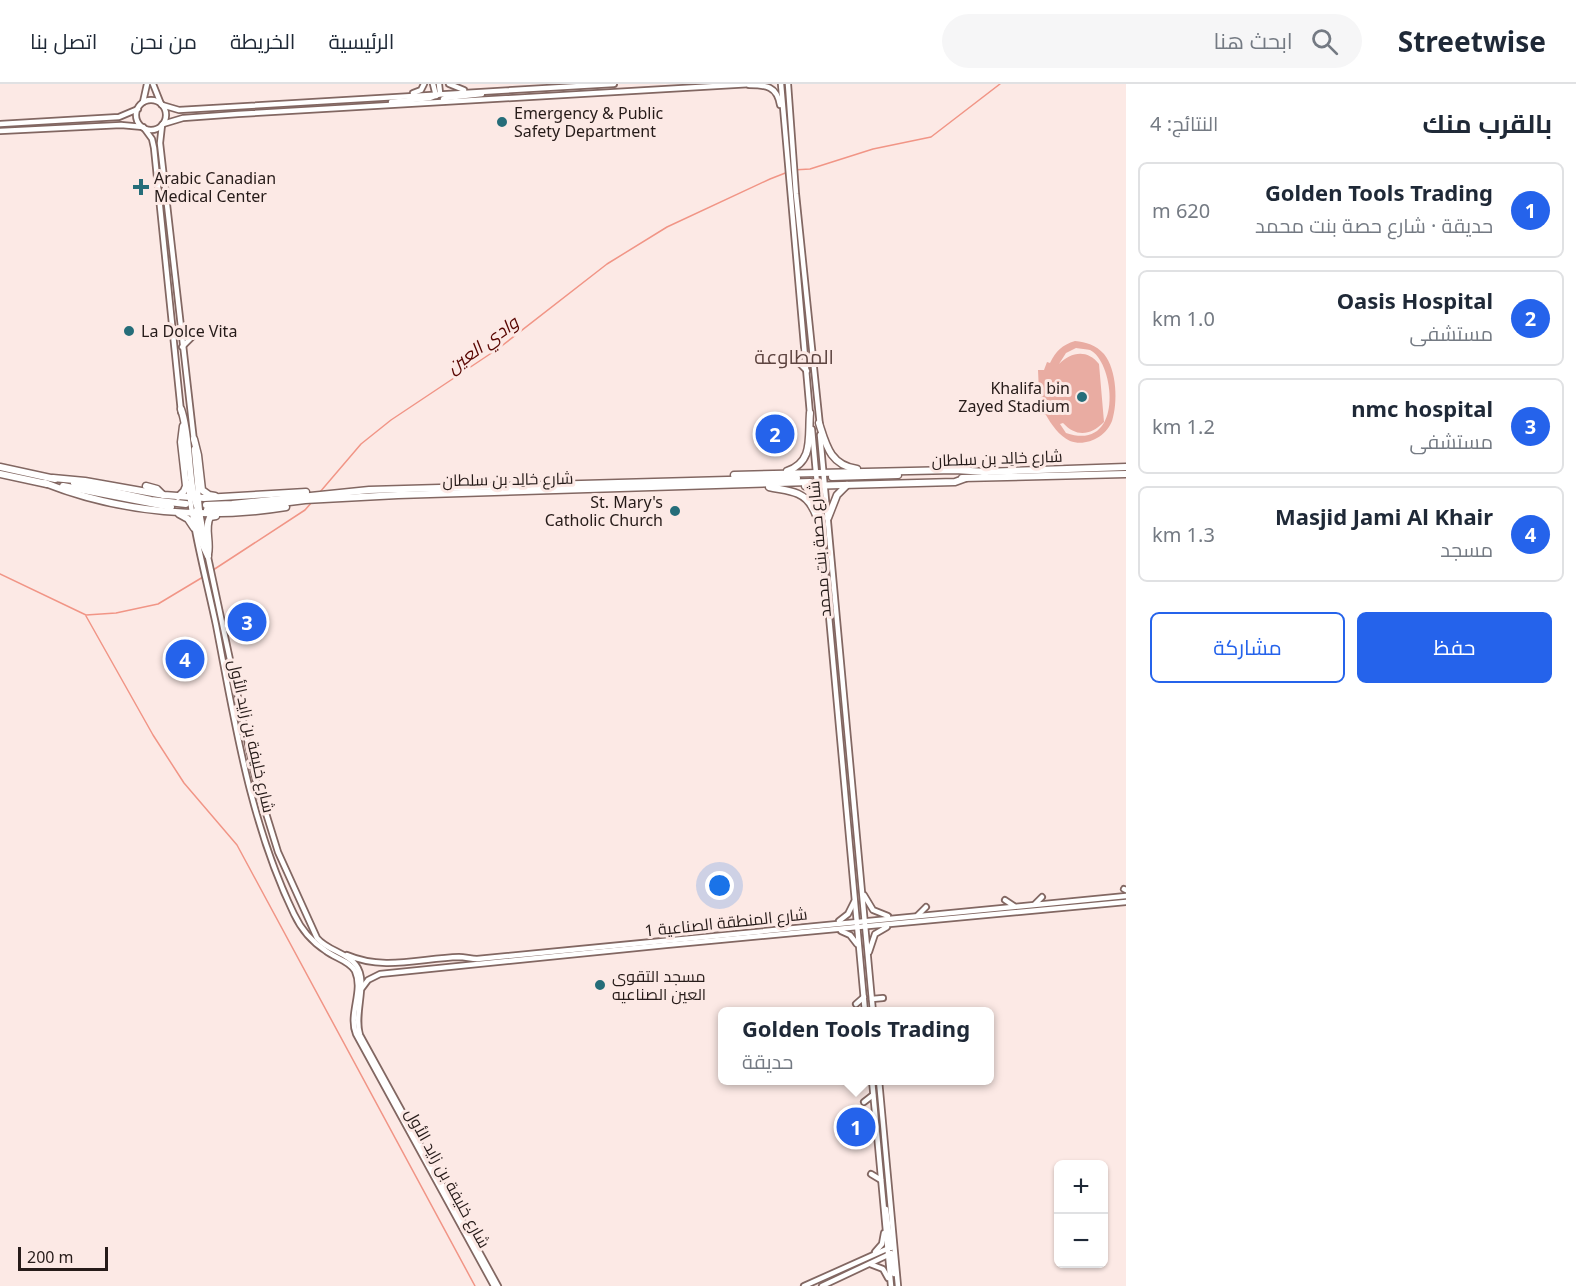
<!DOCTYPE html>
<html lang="ar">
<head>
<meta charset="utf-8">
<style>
	body { margin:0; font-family:"Noto Sans",Cairo,sans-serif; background:#f6f6f7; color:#1f2937; direction:rtl }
	.controls { position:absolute; right:18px; bottom:18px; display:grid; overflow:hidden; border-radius:9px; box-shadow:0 2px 4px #0004 }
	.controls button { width:54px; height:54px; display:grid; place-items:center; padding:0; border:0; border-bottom:2px solid #e0e1e3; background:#fff; color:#1f2937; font:30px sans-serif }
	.scale { position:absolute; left:18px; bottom:15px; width:90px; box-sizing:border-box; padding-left:6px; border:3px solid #261b19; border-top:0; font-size:16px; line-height:21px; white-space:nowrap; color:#261b19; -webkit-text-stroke:4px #fce9e5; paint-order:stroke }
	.you { position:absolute; left:720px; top:802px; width:21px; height:21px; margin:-15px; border:4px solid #fff; border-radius:50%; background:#1a73e8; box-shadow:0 0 0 9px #1a73e833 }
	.badge { display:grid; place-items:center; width:39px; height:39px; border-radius:50%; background:#2563eb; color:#fff; font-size:20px; font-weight:700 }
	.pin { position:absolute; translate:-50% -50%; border:3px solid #fff; box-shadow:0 2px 6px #0006 }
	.popup { position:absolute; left:718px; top:923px; width:276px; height:78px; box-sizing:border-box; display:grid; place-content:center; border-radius:9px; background:#fff; filter:drop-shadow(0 2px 4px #0005); font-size:20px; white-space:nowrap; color:#747a83 }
	.popup b { font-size:22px; color:#1f2937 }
	.popup::after { content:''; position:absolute; left:50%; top:100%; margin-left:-12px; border:12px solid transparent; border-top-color:#fff }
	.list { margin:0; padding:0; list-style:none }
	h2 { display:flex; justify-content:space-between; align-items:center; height:78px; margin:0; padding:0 24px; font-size:26px }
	h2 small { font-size:20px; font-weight:400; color:#747a83 }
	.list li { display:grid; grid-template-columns:39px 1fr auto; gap:18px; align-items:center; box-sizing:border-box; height:96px; margin:0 12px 12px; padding:0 12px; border:2px solid #e0e1e3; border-radius:9px }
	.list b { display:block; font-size:22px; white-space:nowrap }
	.list p { margin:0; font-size:20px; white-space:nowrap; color:#747a83 }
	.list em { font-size:20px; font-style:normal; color:#747a83 }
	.actions { display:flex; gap:12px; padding:18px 24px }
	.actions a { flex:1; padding:14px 0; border:2px solid #2563eb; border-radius:9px; text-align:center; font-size:21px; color:#2563eb }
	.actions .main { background:#2563eb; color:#fff }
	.icon { flex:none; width:33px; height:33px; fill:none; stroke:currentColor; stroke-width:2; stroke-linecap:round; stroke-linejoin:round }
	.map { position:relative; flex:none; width:1126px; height:1202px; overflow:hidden; direction:ltr }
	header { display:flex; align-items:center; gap:36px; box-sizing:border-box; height:84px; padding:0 30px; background:#fff; border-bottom:2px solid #e0e1e3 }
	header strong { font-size:28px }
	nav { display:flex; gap:33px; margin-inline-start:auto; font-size:21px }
	.search { width:420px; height:54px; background:#f6f6f7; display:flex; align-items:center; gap:15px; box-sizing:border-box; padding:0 21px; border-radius:33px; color:#747a83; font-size:22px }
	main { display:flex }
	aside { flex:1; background:#fff }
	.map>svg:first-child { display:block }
	.green { fill:#e9aca2; fill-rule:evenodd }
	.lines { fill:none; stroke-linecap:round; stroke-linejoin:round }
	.stream { stroke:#f19586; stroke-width:1.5 }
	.primary-tunnel { stroke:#d1c0bc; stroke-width:6; stroke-dasharray:6 3; stroke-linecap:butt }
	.secondary-casing { stroke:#826762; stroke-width:8 }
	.primary-casing { stroke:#826762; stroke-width:9 }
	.secondary { stroke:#fff; stroke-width:4.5 }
	.primary { stroke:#fff; stroke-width:6 }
	.poi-dot { fill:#256d79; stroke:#fce9e5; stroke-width:2 }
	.labels { text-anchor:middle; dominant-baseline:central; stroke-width:6; stroke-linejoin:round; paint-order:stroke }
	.poi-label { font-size:16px; fill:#261b19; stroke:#fce9e5; text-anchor:start }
	.street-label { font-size:16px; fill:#261b19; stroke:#fce9e5 }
	.water-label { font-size:18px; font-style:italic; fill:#580501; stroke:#fce9e5 }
	.quarter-label { font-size:20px; fill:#5e4541; stroke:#fce9e5 }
</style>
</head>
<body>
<header>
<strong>Streetwise</strong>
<div class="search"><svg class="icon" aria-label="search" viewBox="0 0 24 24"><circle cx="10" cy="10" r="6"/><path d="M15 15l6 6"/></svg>ابحث هنا</div>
<nav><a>الرئيسية</a><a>الخريطة</a><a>من نحن</a><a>اتصل بنا</a></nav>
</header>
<main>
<aside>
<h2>بالقرب منك<small>النتائج: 4</small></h2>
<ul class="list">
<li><span class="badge">1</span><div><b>Golden Tools Trading</b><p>حديقة · شارع حصة بنت محمد</p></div><em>620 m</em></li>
<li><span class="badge">2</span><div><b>Oasis Hospital</b><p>مستشفى</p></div><em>1.0 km</em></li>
<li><span class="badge">3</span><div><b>nmc hospital</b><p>مستشفى</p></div><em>1.2 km</em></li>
<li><span class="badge">4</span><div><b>Masjid Jami Al Khair</b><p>مسجد</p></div><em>1.3 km</em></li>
</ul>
<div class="actions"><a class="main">حفظ</a><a>مشاركة</a></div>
</aside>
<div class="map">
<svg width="1126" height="1202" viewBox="0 0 1126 1202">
	<rect width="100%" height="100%" fill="#fce9e5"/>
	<path class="green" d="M 1075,257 C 1086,258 1096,261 1104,270 C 1117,286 1118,319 1112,337 C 1106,353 1086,363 1070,357 C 1059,352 1051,340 1046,331 L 1040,331 L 1038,286 L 1044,286 L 1047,278 L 1050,279 C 1056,267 1062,261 1075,257 ZM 1076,264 C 1080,265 1087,265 1090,266 C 1115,278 1125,369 1066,349 L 1060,340 L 1063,339 C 1076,353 1090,352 1104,338 L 1099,280 C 1087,265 1071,268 1059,280 L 1066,269 Z"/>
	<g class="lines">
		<g class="stream">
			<path d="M 320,408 L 361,360 L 391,336 L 499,264 L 607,180 L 667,143 L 770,95 L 793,86 L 810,85 L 873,65 L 931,53 L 1000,0"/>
			<path d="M 0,490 L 86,531 L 116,529 L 158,520 L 203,493"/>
			<path d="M 207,490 L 305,426 L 312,418"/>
			<path d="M 86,532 L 153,651 L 184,699 L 237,761 L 475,1202"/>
		</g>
		<g class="primary-tunnel">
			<path d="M 809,394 L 832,393"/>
			<path d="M 819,398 L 833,398"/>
		</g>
		<g class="secondary-casing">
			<g id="secondary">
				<path d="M 153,0 L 161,20"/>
				<path d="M 433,0 L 436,12"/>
				<path d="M 439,0 L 440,9"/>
				<path d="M 449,0 L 464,6"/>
				<path d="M 781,0 L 810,330"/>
				<path d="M 788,0 L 796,110 L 820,342"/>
				<path d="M 749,1 C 766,1 777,2 780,21"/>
				<path d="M 413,9 L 421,6 L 424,0"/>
				<circle cx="151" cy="31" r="15"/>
				<path d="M 445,17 L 443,15 L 445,14 L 482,10"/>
				<path d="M 143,18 L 147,0"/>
				<path d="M 391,18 L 430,14 L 438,11"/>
				<path d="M 162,21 L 179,26 L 614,0"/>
				<path d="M 0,40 L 119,33 L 138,25"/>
				<path d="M 163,40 L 183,34 L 238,30 L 751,0"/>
				<path d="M 162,41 L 160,59 L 194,357"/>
				<path d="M 144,44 L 152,55 L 154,64 L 181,328"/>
				<path d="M 0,47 L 121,41 L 143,43"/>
				<path d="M 182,263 L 197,248"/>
				<path d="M 799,279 L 807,287"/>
				<path d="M 812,345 L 865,928"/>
				<path d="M 183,351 L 187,382"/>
				<path d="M 820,351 L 873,928"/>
				<path d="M 194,365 L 200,429 L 208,473 L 256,697 L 278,768 L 317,854 C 328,867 346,868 356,881 C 369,898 353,929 360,951 L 498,1202"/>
				<path d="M 188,399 C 193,447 206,494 216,541 C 235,639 250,739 294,830 C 301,845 312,858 326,867 C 335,874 350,877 355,887 C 364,907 348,930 356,950 L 494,1202"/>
				<path d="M 1124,805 L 1126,806"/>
				<path d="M 864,811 L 873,826 L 888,832"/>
				<path d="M 1005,816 L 1014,822"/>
				<path d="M 1035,820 L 1042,813"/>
				<path d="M 918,831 L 926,823"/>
				<path d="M 839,837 L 848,830 L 854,818"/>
				<path d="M 841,847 L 850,851 L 857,860"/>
				<path d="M 869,868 L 875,850 L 887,843"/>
				<path d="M 347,871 C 384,887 421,874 459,873 C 465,873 471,875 477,875 L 1126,812"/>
				<path d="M 362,904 L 368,896 L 380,890 L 666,861 L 1126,818"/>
				<path d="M 872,915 L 883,914"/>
				<path d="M 856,920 L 864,913"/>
				<path d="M 872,996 L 891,1202"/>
				<path d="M 879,996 L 898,1202"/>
				<path d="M 864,1018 L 873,1011"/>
				<path d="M 871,1090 L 881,1096"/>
				<path d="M 886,1125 L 891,1164"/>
				<path d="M 875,1168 L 882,1160 L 884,1149"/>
				<path d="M 891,1169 L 894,1190"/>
				<path d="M 870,1180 L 883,1185 L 888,1194"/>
				<path d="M 804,1202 L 889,1164"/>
				<path d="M 822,1202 L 890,1170"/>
			</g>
		</g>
		<g class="primary-casing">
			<g id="primary">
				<path d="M 181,325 C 192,357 186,402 200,429"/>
				<path d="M 819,339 C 826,361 830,381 857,385"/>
				<path d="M 194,355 L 198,371 L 202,406 L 209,411 L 215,412"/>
				<path d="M 0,383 L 55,395"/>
				<path d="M 787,387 C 814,378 808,353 810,329"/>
				<path d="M 983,388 L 1126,383"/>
				<path d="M 0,390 L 47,400"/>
				<path d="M 734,391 L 955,386 L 986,388"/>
				<path d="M 832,393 L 898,391"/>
				<path d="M 53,394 L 85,397 L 164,411 L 204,414 L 306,408"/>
				<path d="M 962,394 L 1126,390"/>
				<path d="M 45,399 C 121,429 206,436 286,423"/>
				<path d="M 74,399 L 151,416 L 186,420"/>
				<path d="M 63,402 L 171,423"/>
				<path d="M 146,402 L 157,405 L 163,411"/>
				<path d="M 805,402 L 955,398 L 966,394"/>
				<path d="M 769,403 C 786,407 803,406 812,423 C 816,429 817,436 821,441"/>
				<path d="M 178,413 L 184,407 L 186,402 L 181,358 L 183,342"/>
				<path d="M 206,421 L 232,420 L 369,406 L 797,394"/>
				<path d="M 207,426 L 242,424 L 305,416 L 398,411 L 810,398"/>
				<path d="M 196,427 L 201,457 L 208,472"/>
				<path d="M 179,430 L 188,435 L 194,444"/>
				<path d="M 828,434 L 837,411 L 847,401"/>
				<path d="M 208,470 C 211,457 204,445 210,433 L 216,432"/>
			</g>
		</g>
		<use href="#secondary" class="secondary"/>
		<use href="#primary" class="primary"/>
	</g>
	<g class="poi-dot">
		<circle cx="502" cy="38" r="6"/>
		<path d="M138 94h6v6h6v6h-6v6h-6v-6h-6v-6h6z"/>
		<circle cx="129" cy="247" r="6"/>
		<circle cx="1082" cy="313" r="6"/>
		<circle cx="675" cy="427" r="6"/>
		<circle cx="600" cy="901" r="6"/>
	</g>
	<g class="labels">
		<g class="poi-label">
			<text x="514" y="29">Emergency &amp; Public<tspan x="514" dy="18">Safety Department</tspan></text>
			<text x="154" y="94">Arabic Canadian<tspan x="154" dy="18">Medical Center</tspan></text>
			<text x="141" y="247">La Dolce Vita</text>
			<text x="1070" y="304" text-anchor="end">Khalifa bin<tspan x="1070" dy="18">Zayed Stadium</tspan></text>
			<text x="663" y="418" text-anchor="end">St. Mary's<tspan x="663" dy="18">Catholic Church</tspan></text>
			<text x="612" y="892">مسجد التقوى<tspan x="612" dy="18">العين الصناعيه</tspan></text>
		</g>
		<g class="street-label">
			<text transform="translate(997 374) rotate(-2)">شارع خالِد بن سلطان</text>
			<text transform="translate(508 395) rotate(-1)">شارع خالِد بن سلطان</text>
			<text transform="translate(819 465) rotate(-95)">شارع حصة بنت محمد</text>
			<text transform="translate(252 652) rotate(77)">شارع خليفة بن زايد الأول</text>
			<text transform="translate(726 838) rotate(-6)">شارع المنطقة الصناعية 1</text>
			<text transform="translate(448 1094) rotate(61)">شارع خليفة بن زايد الأول</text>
		</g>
		<g class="water-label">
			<text transform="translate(482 260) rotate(-36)">وادي العين</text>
		</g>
		<g class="quarter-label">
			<text x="794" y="272">المطاوعة</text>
		</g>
	</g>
</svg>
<div class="controls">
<button>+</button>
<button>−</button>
</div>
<div class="scale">200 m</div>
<div class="you"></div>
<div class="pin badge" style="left:856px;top:1043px">1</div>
<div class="popup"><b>Golden Tools Trading</b>حديقة</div>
<div class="pin badge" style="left:775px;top:350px">2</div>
<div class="pin badge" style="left:247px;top:538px">3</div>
<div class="pin badge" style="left:185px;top:575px">4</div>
</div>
</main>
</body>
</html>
